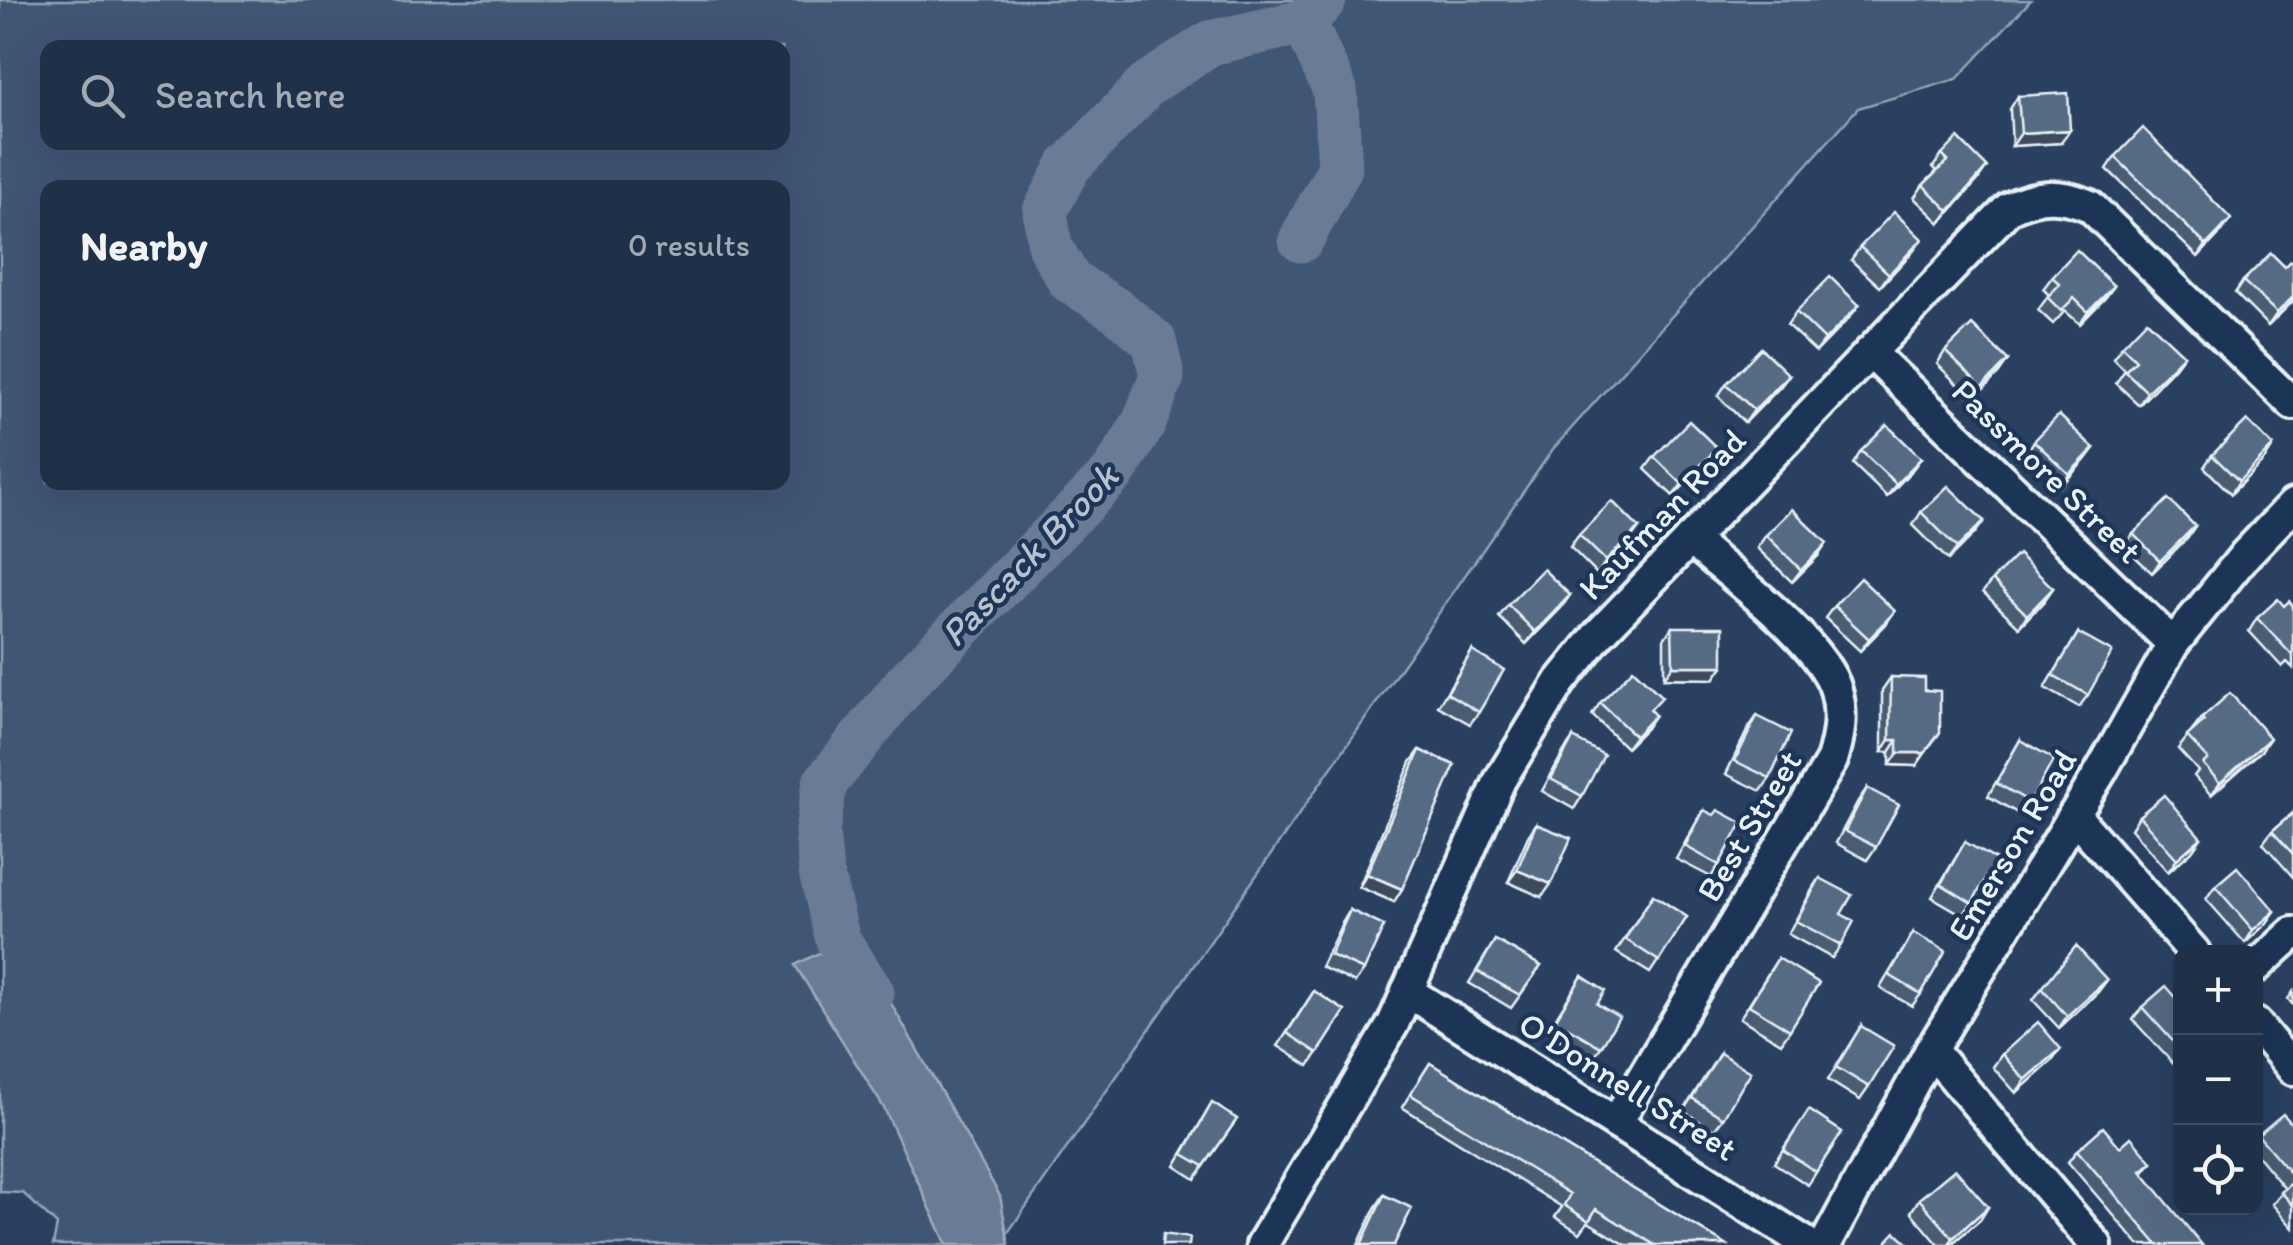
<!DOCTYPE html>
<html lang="en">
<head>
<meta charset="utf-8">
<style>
	body { margin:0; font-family:Itim,sans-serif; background:#273850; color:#f1f3f6 }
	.controls { position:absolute; right:30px; bottom:30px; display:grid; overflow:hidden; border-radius:20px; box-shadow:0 10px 40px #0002 }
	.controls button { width:90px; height:90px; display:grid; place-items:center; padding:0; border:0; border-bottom:2px solid #3c4b61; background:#1f3049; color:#f1f3f6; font:50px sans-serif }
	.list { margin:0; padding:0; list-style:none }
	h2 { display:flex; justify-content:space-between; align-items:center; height:130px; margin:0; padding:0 40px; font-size:42px }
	h2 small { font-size:32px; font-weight:400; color:#a1a9b4 }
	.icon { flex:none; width:55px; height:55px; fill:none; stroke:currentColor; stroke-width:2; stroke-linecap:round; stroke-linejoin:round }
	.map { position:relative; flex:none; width:2293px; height:1245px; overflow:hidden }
	.search { position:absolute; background:#1f3049; box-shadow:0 10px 40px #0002; left:40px; top:40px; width:750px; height:110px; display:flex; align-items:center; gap:25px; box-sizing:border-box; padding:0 35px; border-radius:20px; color:#a1a9b4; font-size:38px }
	.panel { position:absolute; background:#1f3049; box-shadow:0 10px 40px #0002; left:40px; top:180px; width:750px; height:310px; border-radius:20px }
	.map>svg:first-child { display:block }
	.green { fill:#415774; stroke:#94a4b6; stroke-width:2.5; fill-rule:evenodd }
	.water { fill:#6b7c95; stroke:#9dabbd; stroke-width:2.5 }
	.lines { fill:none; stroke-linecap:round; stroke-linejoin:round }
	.river { stroke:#6b7c95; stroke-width:45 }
	.minor-casing { stroke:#e8f1f8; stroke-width:38 }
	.minor { stroke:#1d3557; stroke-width:30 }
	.wall { fill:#495b71; stroke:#e8f1f8; stroke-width:2.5 }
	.shaded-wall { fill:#3c4a5c; stroke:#e8f1f8; stroke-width:2.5 }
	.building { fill:#556a83; stroke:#e8f1f8; stroke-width:2.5 }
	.labels { text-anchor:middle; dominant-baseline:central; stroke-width:9; stroke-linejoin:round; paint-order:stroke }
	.street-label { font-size:35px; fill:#e8f1f8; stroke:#1d3557 }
	.water-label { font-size:38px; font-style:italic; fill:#b6c2d0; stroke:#1d3557 }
</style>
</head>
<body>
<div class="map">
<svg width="2293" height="1245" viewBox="0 0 2293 1245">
	<rect width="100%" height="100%" fill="#294061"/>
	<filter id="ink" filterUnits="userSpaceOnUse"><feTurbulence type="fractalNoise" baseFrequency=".01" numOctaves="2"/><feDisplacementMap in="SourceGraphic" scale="20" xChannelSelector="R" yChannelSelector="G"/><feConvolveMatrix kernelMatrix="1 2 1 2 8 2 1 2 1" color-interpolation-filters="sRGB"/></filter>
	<g filter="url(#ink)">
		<path class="green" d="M 0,0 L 2031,0 L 1957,79 L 1858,108 L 1553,449 L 1007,1234 L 1005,1245 L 53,1245 L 57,1225 L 23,1193 L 0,1192 ZM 48,48 L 782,48 L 782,142 L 48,142 ZM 48,188 L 782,188 L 782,482 L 48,482 Z"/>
		<path class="water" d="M 853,936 L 1000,1196 L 1009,1245 L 947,1245 L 884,1108 L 795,965 Z"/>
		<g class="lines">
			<g class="river">
				<path d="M 1301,240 L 1340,168 L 1335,90 L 1304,22"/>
				<path d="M 872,993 L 838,940 L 821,872 L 817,832 L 825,783 L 908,681 L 1114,472 L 1144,423 L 1162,376 L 1154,341 L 1118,311 L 1070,281 L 1050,247 L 1045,211 L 1069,166 L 1148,84 L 1210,43 L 1304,22 L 1324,0"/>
			</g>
			<g class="minor-casing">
				<g id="minor">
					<path d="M 1870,352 L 2173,644"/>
					<path d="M 2074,815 L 2194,952"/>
					<path d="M 2256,967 L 2293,933"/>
					<path d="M 1407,991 L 1809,1245"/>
					<path d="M 2256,1024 L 2293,1069"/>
					<path d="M 1931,1050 L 2096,1245"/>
					<path d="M 1616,1123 L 1832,760 C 1839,737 1843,714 1836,690 C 1822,642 1729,574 1690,539"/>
					<path d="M 1262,1245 L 1393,1024 L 1500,780 L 1560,682 L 1598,635 L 2009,208 C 2038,194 2060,193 2090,206 L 2293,404"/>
					<path d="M 1825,1245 L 1931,1050 L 2101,771 L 2173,644 L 2245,555 L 2293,505"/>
				</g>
			</g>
			<use href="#minor" class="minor"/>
		</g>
		<g class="wall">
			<path d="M 2018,96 L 2061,143 L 2012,146 L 2010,109 Z"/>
			<path d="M 1942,155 L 1978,180 L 1940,223 L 1914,198 L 1923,185 L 1937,171 L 1933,167 Z"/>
			<path d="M 2115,157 L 2222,231 L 2198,257 L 2107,169 Z"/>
			<path d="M 1860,247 L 1913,251 L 1880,287 L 1851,260 Z"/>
			<path d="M 2293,263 L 2293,301 L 2268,326 L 2235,293 L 2243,281 Z"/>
			<path d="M 2052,277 L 2114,286 L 2105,298 L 2080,324 L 2065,311 L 2053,324 L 2038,310 L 2049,295 L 2043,289 Z"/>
			<path d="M 1859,305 L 1850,317 L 1816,352 L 1787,325 L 1796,312 Z"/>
			<path d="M 2122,346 L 2184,355 L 2175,367 L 2139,405 L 2116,383 L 2125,370 L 2113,358 Z"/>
			<path d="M 1945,351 L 2008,360 L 1999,373 L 1973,400 L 1937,364 Z"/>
			<path d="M 1789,375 L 1780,387 L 1745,423 L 1718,396 L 1726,384 Z"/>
			<path d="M 2034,441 L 2094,448 L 2085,460 L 2060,487 L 2026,453 Z"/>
			<path d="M 2273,446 L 2265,459 L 2231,494 L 2204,467 L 2212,455 Z"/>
			<path d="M 1717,448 L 1708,461 L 1673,496 L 1645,469 L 1654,457 Z"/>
			<path d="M 1861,451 L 1921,458 L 1912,470 L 1887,497 L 1853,464 Z"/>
			<path d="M 1921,512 L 1984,521 L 1975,533 L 1948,560 L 1913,525 Z"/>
			<path d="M 2195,526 L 2187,538 L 2152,573 L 2124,546 L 2133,534 Z"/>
			<path d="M 1639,528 L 1630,540 L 1597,574 L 1570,547 L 1579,535 Z"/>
			<path d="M 1766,535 L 1818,556 L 1792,582 L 1757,548 Z"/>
			<path d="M 1992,580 L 2053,588 L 2044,601 L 2019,627 L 1983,592 Z"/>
			<path d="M 1570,595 L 1561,608 L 1526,644 L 1499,617 L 1508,605 Z"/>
			<path d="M 1834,606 L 1886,624 L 1860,651 L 1825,618 Z"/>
			<path d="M 2284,606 L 2293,606 L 2293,668 L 2287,662 L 2282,667 L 2249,631 L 2257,618 Z"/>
			<path d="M 1672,627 L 1723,666 L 1714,679 L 1664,678 L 1664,639 Z"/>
			<path d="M 2078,633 L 2088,695 L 2079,707 L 2045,688 Z"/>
			<path d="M 1472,651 L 1479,712 L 1470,724 L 1438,706 Z"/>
			<path d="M 1891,677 L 1925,690 L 1940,732 L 1916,766 L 1890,765 L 1890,752 L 1882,752 L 1882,690 Z"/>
			<path d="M 1600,703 L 1651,712 L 1646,728 L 1626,748 L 1592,715 Z"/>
			<path d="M 1757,716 L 1770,778 L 1761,791 L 1726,774 L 1748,729 Z"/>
			<path d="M 2202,718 L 2261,751 L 2211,795 L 2194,776 L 2198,771 L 2178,749 Z"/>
			<path d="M 1573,738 L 1582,796 L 1574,809 L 1542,791 L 1564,751 Z"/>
			<path d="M 2020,740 L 2030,802 L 2021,815 L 1988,796 Z"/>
			<path d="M 1420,750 L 1394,902 L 1359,887 L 1411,762 Z"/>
			<path d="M 1867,788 L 1876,847 L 1867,860 L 1836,843 L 1858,801 Z"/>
			<path d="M 1704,810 L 1719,865 L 1711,877 L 1676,859 L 1696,823 Z"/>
			<path d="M 2293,813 L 2293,877 L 2263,843 L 2272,831 Z"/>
			<path d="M 2139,816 L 2201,838 L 2192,851 L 2168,872 L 2131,829 Z"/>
			<path d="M 1536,824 L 1542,897 L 1508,882 L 1528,836 Z"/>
			<path d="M 1965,842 L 1972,903 L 1963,915 L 1932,897 Z"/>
			<path d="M 1820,878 L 1841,914 L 1841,945 L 1832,958 L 1788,934 L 1812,890 Z"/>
			<path d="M 2215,886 L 2275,911 L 2266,924 L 2245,943 L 2206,899 Z"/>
			<path d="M 1653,895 L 1687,917 L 1650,973 L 1616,952 Z"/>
			<path d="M 1350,910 L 1364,970 L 1355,983 L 1321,967 L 1342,923 Z"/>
			<path d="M 1913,933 L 1921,994 L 1912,1006 L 1880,988 Z"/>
			<path d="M 1495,940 L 1541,966 L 1511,1008 L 1469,983 Z"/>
			<path d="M 1778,958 L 1790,1030 L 1781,1043 L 1740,1018 Z"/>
			<path d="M 1582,976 L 1597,1004 L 1601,1047 L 1592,1059 L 1547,1032 Z"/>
			<path d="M 2107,980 L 2098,992 L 2059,1028 L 2033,1000 L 2042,988 Z"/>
			<path d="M 1314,991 L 1345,1011 L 1309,1066 L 1278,1046 Z"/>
			<path d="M 2293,992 L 2293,1005 L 2288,999 Z"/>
			<path d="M 2180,1002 L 2180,1071 L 2133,1020 L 2142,1007 Z"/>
			<path d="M 1861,1026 L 1869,1087 L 1860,1100 L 1828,1080 Z"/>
			<path d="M 1720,1053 L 1723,1118 L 1714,1130 L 1683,1111 Z"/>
			<path d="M 2002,1054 L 2052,1061 L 2016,1093 L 1993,1067 Z"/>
			<path d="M 1430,1063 L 1726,1245 L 1626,1245 L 1588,1222 L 1580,1233 L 1555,1217 L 1562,1207 L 1402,1107 Z"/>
			<path d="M 1212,1103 L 1237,1119 L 1195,1179 L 1175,1166 Z"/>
			<path d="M 1809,1110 L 1842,1132 L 1808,1185 L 1774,1163 Z"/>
			<path d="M 2293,1125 L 2293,1228 L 2272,1204 L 2285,1189 L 2256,1154 L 2256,1139 L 2258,1135 Z"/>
			<path d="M 2120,1147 L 2152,1162 L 2143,1174 L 2202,1245 L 2139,1245 L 2068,1162 L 2077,1150 Z"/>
			<path d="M 1384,1195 L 1394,1245 L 1358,1245 L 1375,1208 Z"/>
			<path d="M 1919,1199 L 1988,1207 L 1980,1220 L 1950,1245 L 1939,1245 L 1911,1212 Z"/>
		</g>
		<g class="shaded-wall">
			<path d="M 2070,130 L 2061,143 L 2012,146 L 2021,133 Z"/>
			<path d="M 1987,167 L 1978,180 L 1940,223 L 1949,211 Z"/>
			<path d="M 2231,219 L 2222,231 L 2198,257 L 2206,245 Z"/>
			<path d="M 1922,239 L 1913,251 L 1880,287 L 1889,274 Z"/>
			<path d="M 2114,286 L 2105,298 L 2080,324 L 2088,312 Z"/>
			<path d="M 2293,297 L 2293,301 L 2268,326 L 2277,313 Z"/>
			<path d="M 1859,305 L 1850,317 L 1816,352 L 1825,340 Z"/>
			<path d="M 2184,355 L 2175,367 L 2139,405 L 2147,392 Z"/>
			<path d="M 2008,360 L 1999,373 L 1973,400 L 1982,387 Z"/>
			<path d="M 1789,375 L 1780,387 L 1745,423 L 1754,410 Z"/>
			<path d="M 2273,446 L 2265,459 L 2231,494 L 2239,481 Z"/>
			<path d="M 1717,448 L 1708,461 L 1673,496 L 1682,484 Z"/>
			<path d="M 2094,448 L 2085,460 L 2060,487 L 2069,474 Z"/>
			<path d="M 1921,458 L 1912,470 L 1887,497 L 1896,484 Z"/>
			<path d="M 1984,521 L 1975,533 L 1948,560 L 1957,548 Z"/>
			<path d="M 2195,526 L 2187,538 L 2152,573 L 2160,561 Z"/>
			<path d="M 1639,528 L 1630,540 L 1597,574 L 1606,561 Z"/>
			<path d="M 1827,543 L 1818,556 L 1792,582 L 1801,570 Z"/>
			<path d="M 2053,588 L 2044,601 L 2019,627 L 2027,615 Z"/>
			<path d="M 1570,595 L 1561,608 L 1526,644 L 1535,632 Z"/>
			<path d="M 1895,611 L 1886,624 L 1860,651 L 1869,639 Z"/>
			<path d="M 1673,666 L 1723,666 L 1714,679 L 1664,678 Z"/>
			<path d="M 1655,715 L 1646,728 L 1626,748 L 1635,736 Z"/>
			<path d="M 2270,738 L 2261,751 L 2211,795 L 2220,783 Z"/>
			<path d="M 1890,740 L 1898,740 L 1890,752 L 1882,752 Z"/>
			<path d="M 1898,753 L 1925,753 L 1916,766 L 1890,765 Z"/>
			<path d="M 2201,838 L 2192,851 L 2168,872 L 2177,859 Z"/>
			<path d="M 1517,870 L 1551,884 L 1542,897 L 1508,882 Z"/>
			<path d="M 1367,874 L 1402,889 L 1394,902 L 1359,887 Z"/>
			<path d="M 2275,911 L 2266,924 L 2245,943 L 2253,930 Z"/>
			<path d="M 2107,980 L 2098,992 L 2059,1028 L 2067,1016 Z"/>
			<path d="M 2061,1049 L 2052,1061 L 2016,1093 L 2025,1080 Z"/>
			<path d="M 1988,1207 L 1980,1220 L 1950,1245 L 1948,1245 L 1953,1238 Z"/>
		</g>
		<g class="building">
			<path d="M 2068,93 L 2070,130 L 2021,133 L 2018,96 Z"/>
			<path d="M 2143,128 L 2231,219 L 2206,245 L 2115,157 Z"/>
			<path d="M 1958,138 L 1987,167 L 1949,211 L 1923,185 L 1948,161 L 1942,155 Z"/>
			<path d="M 1894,212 L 1922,239 L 1889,274 L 1860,247 Z"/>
			<path d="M 2077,250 L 2114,286 L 2088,312 L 2074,298 L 2061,311 L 2047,297 L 2060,284 L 2052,277 Z"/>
			<path d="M 2271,253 L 2285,267 L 2291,261 L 2293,263 L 2293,297 L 2277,313 L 2243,281 Z"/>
			<path d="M 1830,277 L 1859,305 L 1825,340 L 1796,312 Z"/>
			<path d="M 2147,320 L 2184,355 L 2147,392 L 2125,371 L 2136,360 L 2122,346 Z"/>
			<path d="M 1972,325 L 2008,360 L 1982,387 L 1945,351 Z"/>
			<path d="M 1761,348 L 1789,375 L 1754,410 L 1726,384 Z"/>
			<path d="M 2059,415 L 2094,448 L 2069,474 L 2034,441 Z"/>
			<path d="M 2247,420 L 2273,446 L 2239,481 L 2212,455 Z"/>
			<path d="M 1689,421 L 1717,448 L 1682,484 L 1654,457 Z"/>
			<path d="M 1887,425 L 1921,458 L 1896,484 L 1861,451 Z"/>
			<path d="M 1948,486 L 1984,521 L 1957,548 L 1921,512 Z"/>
			<path d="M 2168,499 L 2195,526 L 2160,561 L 2133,534 Z"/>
			<path d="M 1612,501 L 1639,528 L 1606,561 L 1579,535 Z"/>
			<path d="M 1792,509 L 1827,543 L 1801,570 L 1766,535 Z"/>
			<path d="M 2018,554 L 2053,588 L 2027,615 L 1992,580 Z"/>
			<path d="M 1543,569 L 1570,595 L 1535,632 L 1508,605 Z"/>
			<path d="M 1860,578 L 1895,611 L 1869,639 L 1834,606 Z"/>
			<path d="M 2278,599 L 2284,606 L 2289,601 L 2293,606 L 2293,652 L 2291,654 L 2257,618 Z"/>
			<path d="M 1672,627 L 1723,627 L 1723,666 L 1673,666 Z"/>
			<path d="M 2078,633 L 2112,652 L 2088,695 L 2053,675 Z"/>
			<path d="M 1472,651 L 1504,670 L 1479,712 L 1447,693 Z"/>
			<path d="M 1633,669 L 1662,697 L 1650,710 L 1655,715 L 1635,736 L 1600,703 Z"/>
			<path d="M 1891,677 L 1925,678 L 1925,690 L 1940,691 L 1940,732 L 1925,753 L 1898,753 L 1898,740 L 1890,740 Z"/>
			<path d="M 2230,693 L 2270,738 L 2220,783 L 2203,764 L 2208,759 L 2187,736 L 2204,721 L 2202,718 Z"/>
			<path d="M 1757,716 L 1791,733 L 1770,778 L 1735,761 Z"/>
			<path d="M 1573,738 L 1604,755 L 1582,796 L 1551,779 Z"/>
			<path d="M 2020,740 L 2054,759 L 2030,802 L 1996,783 Z"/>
			<path d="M 1420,750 L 1455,765 L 1402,889 L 1367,874 Z"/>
			<path d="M 1867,788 L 1899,805 L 1876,847 L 1845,831 Z"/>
			<path d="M 2164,795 L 2201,838 L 2177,859 L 2139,816 Z"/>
			<path d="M 1704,810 L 1714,815 L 1718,810 L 1742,823 L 1719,865 L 1685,846 Z"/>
			<path d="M 2293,813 L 2293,854 L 2272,831 Z"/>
			<path d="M 1536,824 L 1571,838 L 1551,884 L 1517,870 Z"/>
			<path d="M 1965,842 L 1996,860 L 1972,903 L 1941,884 Z"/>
			<path d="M 2237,867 L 2275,911 L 2253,930 L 2215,886 Z"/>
			<path d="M 1820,878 L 1852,895 L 1841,914 L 1854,921 L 1841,945 L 1796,921 Z"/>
			<path d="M 1653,895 L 1687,917 L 1659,961 L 1625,939 Z"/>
			<path d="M 1350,910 L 1384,926 L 1364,970 L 1330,955 Z"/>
			<path d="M 1913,933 L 1946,951 L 1921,994 L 1889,975 Z"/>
			<path d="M 1495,940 L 1541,966 L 1520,995 L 1477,971 Z"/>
			<path d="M 2076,946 L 2107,980 L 2067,1016 L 2042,988 Z"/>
			<path d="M 1778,958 L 1819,983 L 1790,1030 L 1749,1005 Z"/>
			<path d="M 1582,976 L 1605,991 L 1597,1004 L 1619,1017 L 1601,1047 L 1555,1020 Z"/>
			<path d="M 2166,986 L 2180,1002 L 2180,1049 L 2142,1007 Z"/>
			<path d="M 1314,991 L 1345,1011 L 1318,1053 L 1287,1033 Z"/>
			<path d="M 2038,1022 L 2061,1049 L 2025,1080 L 2002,1054 Z"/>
			<path d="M 1861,1026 L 1894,1046 L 1869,1087 L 1836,1067 Z"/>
			<path d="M 1720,1053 L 1751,1072 L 1723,1118 L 1692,1098 Z"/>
			<path d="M 1430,1063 L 1726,1245 L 1655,1245 L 1596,1209 L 1589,1221 L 1564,1205 L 1570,1194 L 1410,1094 Z"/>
			<path d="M 1212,1103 L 1237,1119 L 1204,1166 L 1183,1154 Z"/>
			<path d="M 1809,1110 L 1842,1132 L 1816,1172 L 1783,1150 Z"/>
			<path d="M 2283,1114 L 2293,1125 L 2293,1176 L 2258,1135 Z"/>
			<path d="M 2103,1127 L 2120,1147 L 2131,1137 L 2152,1162 L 2141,1171 L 2202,1245 L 2158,1245 L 2077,1150 Z"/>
			<path d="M 1955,1169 L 1988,1207 L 1953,1238 L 1919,1199 Z"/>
			<path d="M 2293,1182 L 2293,1205 L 2281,1192 Z"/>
			<path d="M 1384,1195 L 1412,1208 L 1394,1245 L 1361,1245 Z"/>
			<path d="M 1896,1232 L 1910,1245 L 1884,1245 Z"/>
			<path d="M 1163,1234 L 1190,1238 L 1189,1245 L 1162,1245 Z"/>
		</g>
	</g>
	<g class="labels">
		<g class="street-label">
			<text transform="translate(2047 471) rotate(44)">Passmore Street</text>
			<text transform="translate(1662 514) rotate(-46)">Kaufman Road</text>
			<text transform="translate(1749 826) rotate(-59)">Best Street</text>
			<text transform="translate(2012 845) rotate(-59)">Emerson Road</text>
			<text transform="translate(1628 1086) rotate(32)">O'Donnell Street</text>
		</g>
		<g class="water-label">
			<text transform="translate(1029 555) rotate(-46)">Pascack Brook</text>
		</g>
	</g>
</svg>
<div class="controls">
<button>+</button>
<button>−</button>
<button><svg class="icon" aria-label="locate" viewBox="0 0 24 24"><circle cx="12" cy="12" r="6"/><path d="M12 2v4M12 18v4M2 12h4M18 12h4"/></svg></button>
</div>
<div class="search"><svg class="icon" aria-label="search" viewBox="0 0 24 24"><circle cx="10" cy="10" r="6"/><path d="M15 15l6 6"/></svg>Search here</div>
<section class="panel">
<h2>Nearby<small>0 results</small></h2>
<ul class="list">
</ul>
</section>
</div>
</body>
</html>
